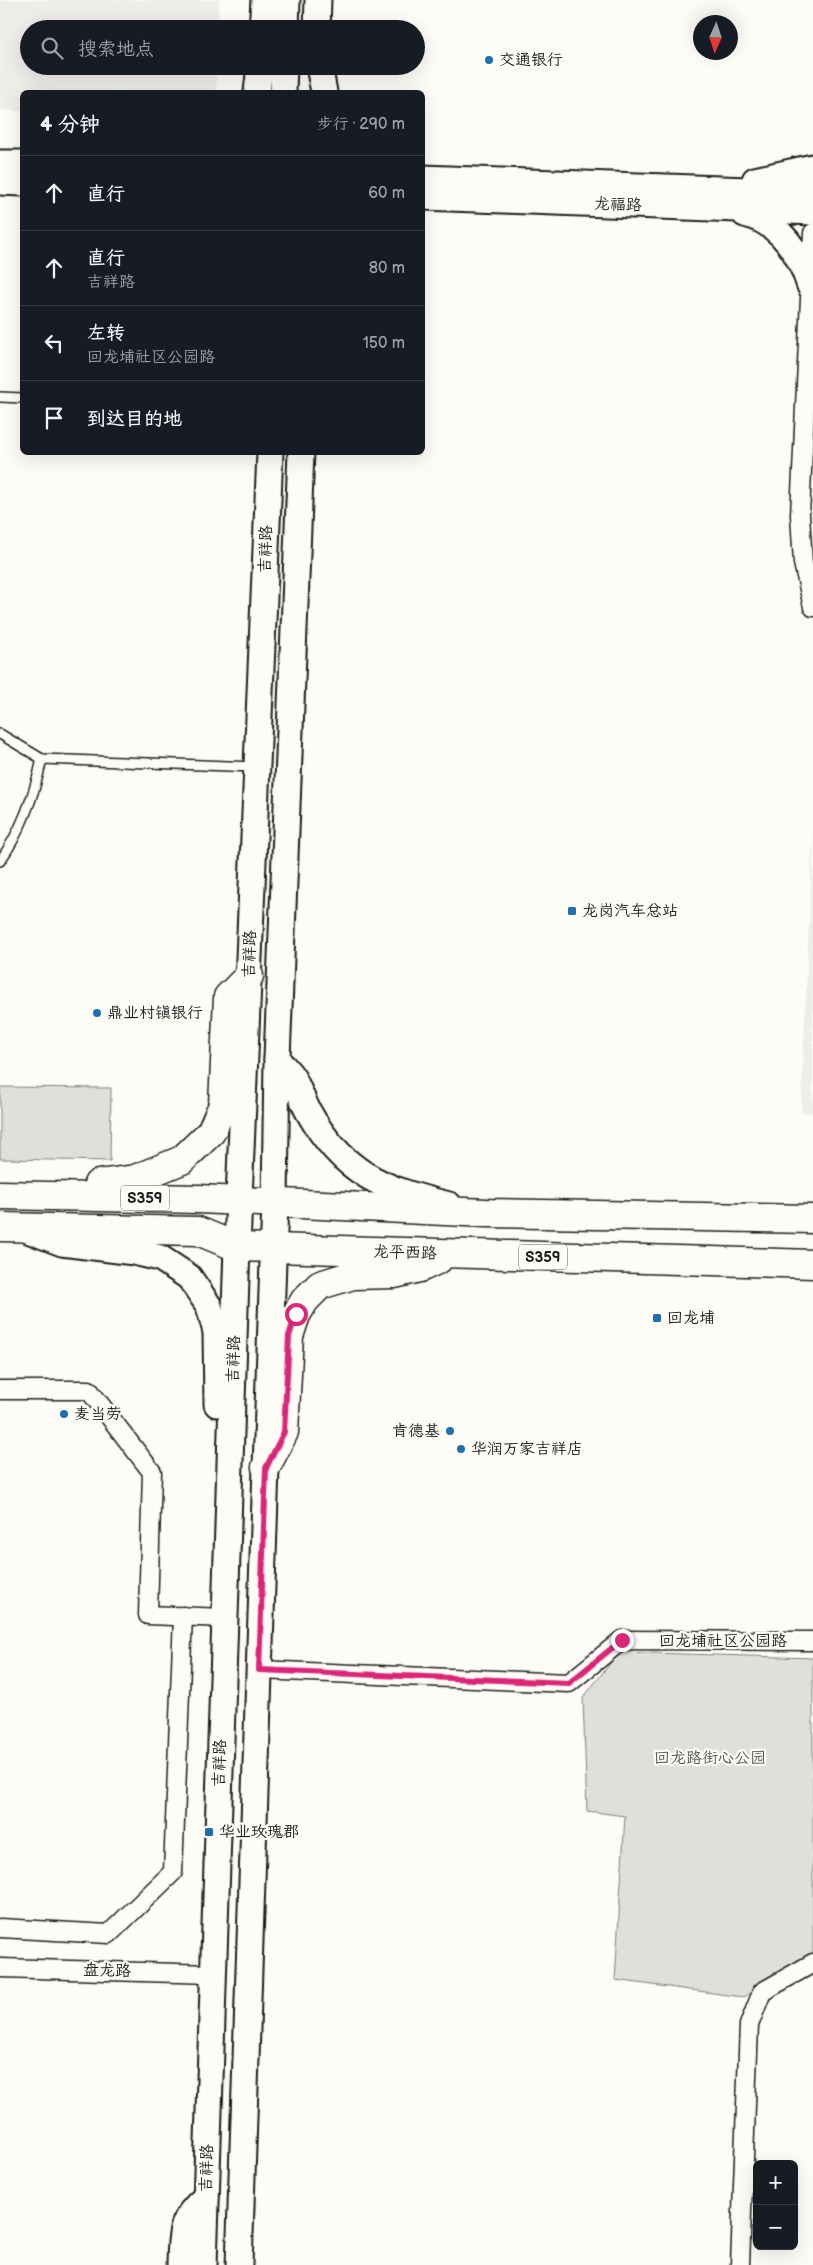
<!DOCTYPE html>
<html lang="zh">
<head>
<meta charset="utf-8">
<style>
	body { margin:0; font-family:"Balsamiq Sans","LXGW WenKai TC",sans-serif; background:#242831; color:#f1f3f6 }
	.controls { position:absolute; right:15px; bottom:15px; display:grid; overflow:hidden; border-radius:8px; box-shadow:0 5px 20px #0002 }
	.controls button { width:45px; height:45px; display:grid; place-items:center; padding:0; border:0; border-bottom:1px solid #363941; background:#171b24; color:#f1f3f6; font:25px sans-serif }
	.compass { position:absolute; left:693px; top:15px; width:45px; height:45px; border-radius:50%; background:#171b24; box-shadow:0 5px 20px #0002; rotate:183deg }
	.stop { position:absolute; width:15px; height:15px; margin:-11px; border:4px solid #db2777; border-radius:50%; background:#fff }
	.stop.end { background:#db2777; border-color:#fff; box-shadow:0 1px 5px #0008 }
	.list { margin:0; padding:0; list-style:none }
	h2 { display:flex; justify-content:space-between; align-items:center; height:65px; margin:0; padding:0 20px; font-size:21px }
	h2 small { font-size:16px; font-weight:400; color:#9ea1a6 }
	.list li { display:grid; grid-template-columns:32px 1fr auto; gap:15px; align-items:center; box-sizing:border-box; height:75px; padding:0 20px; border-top:1px solid #363941 }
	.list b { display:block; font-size:19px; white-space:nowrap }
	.list p { margin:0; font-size:16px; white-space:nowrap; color:#9ea1a6 }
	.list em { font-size:16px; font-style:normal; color:#9ea1a6 }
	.icon { flex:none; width:28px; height:28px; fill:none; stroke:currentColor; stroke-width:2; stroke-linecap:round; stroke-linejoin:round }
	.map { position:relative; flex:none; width:813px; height:2265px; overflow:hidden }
	.search { position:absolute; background:#171b24; box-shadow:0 5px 20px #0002; left:20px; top:20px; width:405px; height:55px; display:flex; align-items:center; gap:12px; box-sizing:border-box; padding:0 18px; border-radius:28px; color:#9ea1a6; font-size:19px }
	.panel { position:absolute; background:#171b24; box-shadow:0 5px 20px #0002; left:20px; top:90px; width:405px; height:365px; border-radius:8px }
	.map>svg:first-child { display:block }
	.built { fill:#eeede9 }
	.green { fill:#e0dfdb; stroke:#7e7e7c }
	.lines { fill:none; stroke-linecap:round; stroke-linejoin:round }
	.lane-casing { stroke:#1c1c1c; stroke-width:12 }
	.street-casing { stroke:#1c1c1c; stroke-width:21 }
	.secondary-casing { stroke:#1c1c1c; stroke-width:29 }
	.primary-casing { stroke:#1c1c1c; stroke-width:31 }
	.lane { stroke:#fdfcf7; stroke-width:9 }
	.street { stroke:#fdfcf7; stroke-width:18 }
	.secondary { stroke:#fdfcf7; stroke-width:25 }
	.primary { stroke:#fdfcf7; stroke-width:28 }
	.route { stroke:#db2777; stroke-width:6 }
	.poi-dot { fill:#1f6fb2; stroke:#fdfcf7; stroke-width:2 }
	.labels { text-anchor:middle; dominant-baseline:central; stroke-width:4.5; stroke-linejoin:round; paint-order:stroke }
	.shield { fill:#fdfcf7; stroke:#605f5e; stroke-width:1 }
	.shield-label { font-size:15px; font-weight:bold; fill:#1c1c1c }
	.poi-label { font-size:16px; fill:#1c1c1c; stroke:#fdfcf7; text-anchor:start }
	.street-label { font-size:16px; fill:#1c1c1c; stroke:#fdfcf7 }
	.park-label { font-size:16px; fill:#575655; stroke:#fdfcf7 }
</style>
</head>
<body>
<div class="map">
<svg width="813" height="2265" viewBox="0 0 813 2265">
	<rect width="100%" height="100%" fill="#fdfcf7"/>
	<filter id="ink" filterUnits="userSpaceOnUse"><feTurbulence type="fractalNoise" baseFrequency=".02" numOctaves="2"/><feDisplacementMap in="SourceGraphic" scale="10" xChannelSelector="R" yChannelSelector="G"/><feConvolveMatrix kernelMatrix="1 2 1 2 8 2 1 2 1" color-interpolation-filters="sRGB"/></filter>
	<g filter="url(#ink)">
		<g class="built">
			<path d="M 0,0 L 219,0 L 218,29 L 29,29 L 29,66 L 217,66 L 216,92 L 22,92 L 22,111 L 0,110 Z"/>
			<path d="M 813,826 L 813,1113 L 801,1112 Z"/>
		</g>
		<g class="green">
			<path d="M 0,1087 L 111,1088 L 110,1161 L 0,1159 Z"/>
			<path d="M 619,1652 L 813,1658 L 813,1958 L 743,1997 L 615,1980 L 625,1816 L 587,1811 L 583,1698 Z"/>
		</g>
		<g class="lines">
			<g class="lane-casing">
				<g id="lane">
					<path d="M 0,397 L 22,398"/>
					<path d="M 0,734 L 42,759"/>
					<path d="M 0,861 C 22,830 34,796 42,759 L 255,767"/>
				</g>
			</g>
			<g class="street-casing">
				<g id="street">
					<path d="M 813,233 L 800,515 L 803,563 L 813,607"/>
					<path d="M 0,1390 L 89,1390 L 152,1472 L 148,1615 L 225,1618"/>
					<path d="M 259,1670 L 569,1683 L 622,1640 L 813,1641"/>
					<path d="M 0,1928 L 109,1934 L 173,1872 L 183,1616"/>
					<path d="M 0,1968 L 213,1974"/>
					<path d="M 740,2265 L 749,2025 L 762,1992 L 813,1963"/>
				</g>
			</g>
			<g class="secondary-casing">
				<g id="secondary">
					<path d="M 262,29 L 264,0"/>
					<path d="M 286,29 L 287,0"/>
					<path d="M 317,29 L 318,0"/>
					<path d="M 319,66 L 324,92"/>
					<path d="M 257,92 L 260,66"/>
					<path d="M 283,92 L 284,66"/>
					<path d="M 0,163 L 22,163"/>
					<path d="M 422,178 L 806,192 L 813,187"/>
					<path d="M 755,180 L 813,167"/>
					<path d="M 0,182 L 22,183"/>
					<path d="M 422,197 L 813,212"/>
					<path d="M 745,214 C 781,223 800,254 810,286"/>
					<path d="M 277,1059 C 282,1066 290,1072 294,1080 C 299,1090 303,1101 308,1111 C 343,1174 383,1189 449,1205"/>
					<path d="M 28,1230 L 62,1243 L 134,1252 L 160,1258 L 189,1277 L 209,1306 L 216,1332 L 217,1404"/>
					<path d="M 180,2265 C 181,2233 180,2218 206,2197"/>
					<path d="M 204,2265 L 237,1247 L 270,452"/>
					<path d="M 239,2265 L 275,1202 L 277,1059 L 301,452"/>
				</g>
			</g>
			<g class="primary-casing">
				<g id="primary">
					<path d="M 98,1184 L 135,1179 L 182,1160 L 211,1132 L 223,1105 L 228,997 L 249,976"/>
					<path d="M 0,1195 L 199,1199 L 486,1213 L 813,1219"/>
					<path d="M 0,1227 L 198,1231 L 237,1247 L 813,1264"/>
					<path d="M 266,1467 L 284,1432 L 289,1336 L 296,1315 L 305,1300 L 320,1285 L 353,1275 L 395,1274 L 420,1268 L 439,1259"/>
				</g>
			</g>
			<use href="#lane" class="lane"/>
			<use href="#street" class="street"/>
			<use href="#secondary" class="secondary"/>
			<use href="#primary" class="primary"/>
		</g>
	</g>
	<g class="lines" filter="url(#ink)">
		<path class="route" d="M 296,1314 L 289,1336 L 284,1432 L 266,1468 L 259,1670 L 569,1683 L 622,1640"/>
	</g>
	<g class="poi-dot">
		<circle cx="489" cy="60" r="5"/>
		<rect x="567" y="906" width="10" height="10" rx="2.5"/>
		<circle cx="97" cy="1013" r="5"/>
		<rect x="652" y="1313" width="10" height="10" rx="2.5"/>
		<circle cx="64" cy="1414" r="5"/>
		<circle cx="450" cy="1431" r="5"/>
		<circle cx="461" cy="1449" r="5"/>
		<rect x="204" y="1827" width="10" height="10" rx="2.5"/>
	</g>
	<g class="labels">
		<g class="shield">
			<rect x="121" y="1185.5" width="48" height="25" rx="4"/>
			<rect x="519" y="1244.5" width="48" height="25" rx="4"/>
		</g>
		<g class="shield-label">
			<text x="145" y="1198">S359</text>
			<text x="543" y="1257">S359</text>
		</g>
		<g class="poi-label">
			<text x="499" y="60">交通银行</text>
			<text x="582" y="911">龙岗汽车总站</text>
			<text x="107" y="1013">鼎业村镇银行</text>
			<text x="667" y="1318">回龙埔</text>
			<text x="74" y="1414">麦当劳</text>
			<text x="440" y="1431" text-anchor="end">肯德基</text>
			<text x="471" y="1449">华润万家吉祥店</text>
			<text x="219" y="1832">华业玫瑰郡</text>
		</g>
		<g class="street-label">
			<text transform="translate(618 205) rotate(2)">龙福路</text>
			<text transform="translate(266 549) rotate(-88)">吉祥路</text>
			<text transform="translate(250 954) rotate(-88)">吉祥路</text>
			<text transform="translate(405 1253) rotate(2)">龙平西路</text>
			<text transform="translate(234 1359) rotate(-88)">吉祥路</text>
			<text x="723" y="1641">回龙埔社区公园路</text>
			<text transform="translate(220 1763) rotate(-88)">吉祥路</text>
			<text transform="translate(107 1971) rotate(1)">盘龙路</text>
			<text transform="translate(207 2168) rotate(-88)">吉祥路</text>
		</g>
		<g class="park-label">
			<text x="710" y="1758">回龙路街心公园</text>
		</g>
	</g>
</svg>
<div class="controls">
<button>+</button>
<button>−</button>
</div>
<svg class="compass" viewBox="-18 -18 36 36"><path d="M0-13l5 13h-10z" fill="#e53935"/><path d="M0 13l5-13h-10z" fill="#9ea1a6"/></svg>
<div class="stop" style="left:296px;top:1314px"></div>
<div class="stop end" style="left:622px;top:1640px"></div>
<div class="search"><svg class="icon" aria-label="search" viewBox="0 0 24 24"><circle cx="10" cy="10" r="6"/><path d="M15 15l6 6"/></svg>搜索地点</div>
<section class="panel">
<h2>4 分钟<small>步行 · 290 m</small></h2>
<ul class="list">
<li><svg class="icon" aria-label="ahead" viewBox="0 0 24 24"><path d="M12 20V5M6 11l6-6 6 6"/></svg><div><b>直行</b></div><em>60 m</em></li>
<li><svg class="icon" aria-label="ahead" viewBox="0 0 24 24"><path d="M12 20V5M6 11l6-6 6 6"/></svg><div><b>直行</b><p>吉祥路</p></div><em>80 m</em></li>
<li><svg class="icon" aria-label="left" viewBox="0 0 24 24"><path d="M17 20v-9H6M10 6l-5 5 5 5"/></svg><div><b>左转</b><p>回龙埔社区公园路</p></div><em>150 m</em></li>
<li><svg class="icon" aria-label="arrive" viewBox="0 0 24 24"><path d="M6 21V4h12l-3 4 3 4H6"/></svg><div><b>到达目的地</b></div></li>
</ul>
</section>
</div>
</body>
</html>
